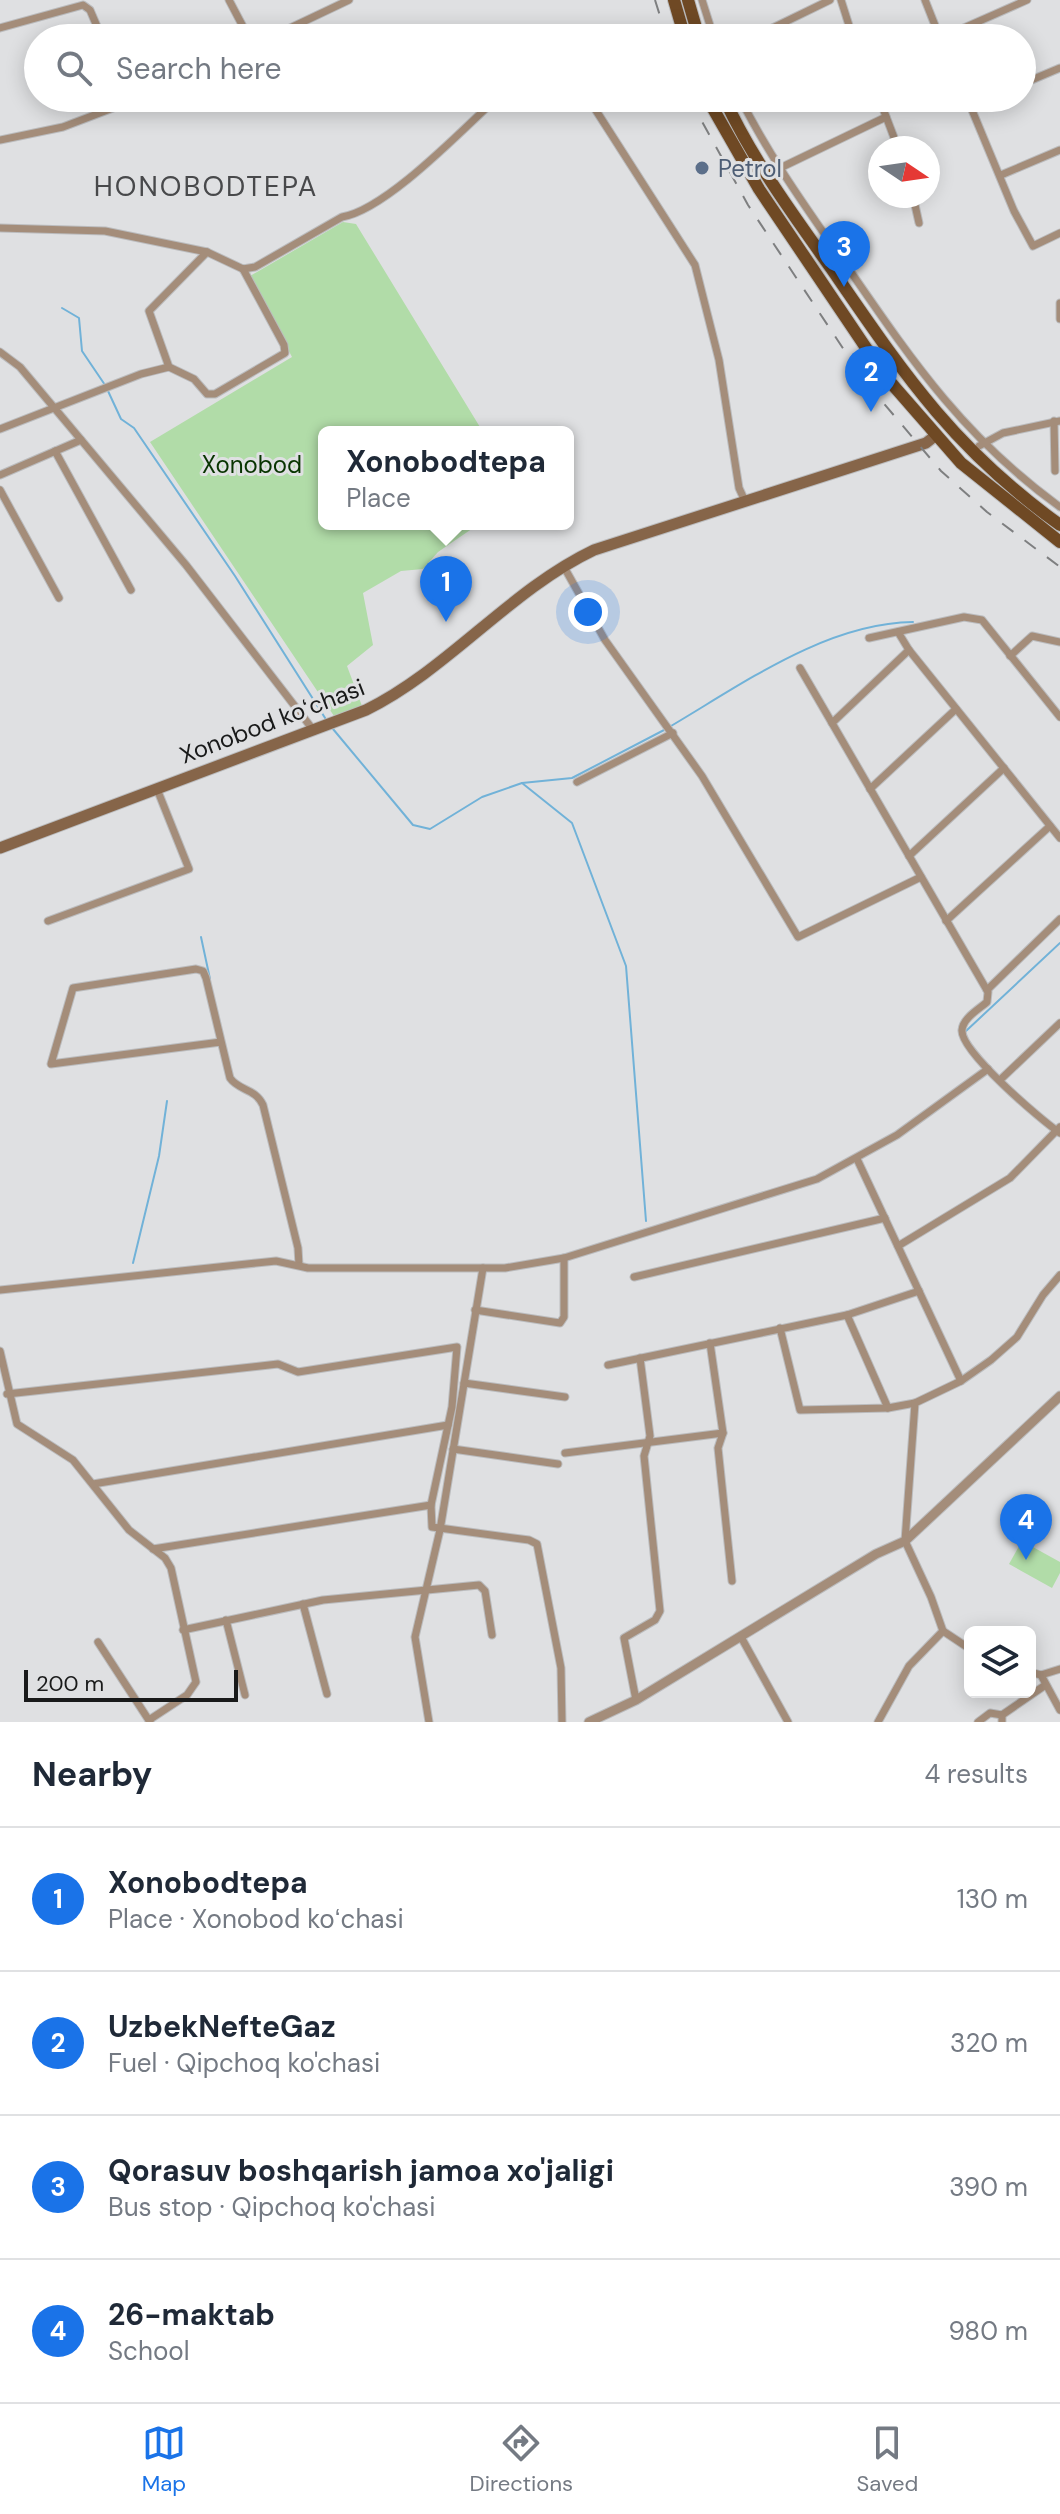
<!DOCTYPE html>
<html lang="en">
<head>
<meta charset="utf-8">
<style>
	body { margin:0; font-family:"DM Sans",sans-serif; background:#f6f6f7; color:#1f2937 }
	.controls { position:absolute; right:24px; bottom:24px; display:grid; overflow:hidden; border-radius:12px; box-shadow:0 4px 20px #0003 }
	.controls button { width:72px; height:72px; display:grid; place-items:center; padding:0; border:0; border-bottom:2px solid #e0e1e3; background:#fff; color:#1f2937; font:40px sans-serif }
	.compass { position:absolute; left:868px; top:136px; width:72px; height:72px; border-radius:50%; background:#fff; box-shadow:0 4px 20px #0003; rotate:103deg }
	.scale { position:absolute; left:24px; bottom:20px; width:214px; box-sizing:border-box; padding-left:8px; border:4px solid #191a1a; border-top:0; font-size:22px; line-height:28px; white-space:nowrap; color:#191a1a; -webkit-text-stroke:6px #dfe0e2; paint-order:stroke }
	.you { position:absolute; left:588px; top:612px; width:28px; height:28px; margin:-20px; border:6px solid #fff; border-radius:50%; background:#1a73e8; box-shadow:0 0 0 12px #1a73e833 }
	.badge { display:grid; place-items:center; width:52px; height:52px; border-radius:50%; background:#1a73e8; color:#fff; font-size:26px; font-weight:700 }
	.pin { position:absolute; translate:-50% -66px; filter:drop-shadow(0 2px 4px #0008) }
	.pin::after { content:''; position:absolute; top:42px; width:28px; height:24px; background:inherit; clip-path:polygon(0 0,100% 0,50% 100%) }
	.popup { position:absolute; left:318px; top:426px; width:256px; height:104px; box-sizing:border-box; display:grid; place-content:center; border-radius:12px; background:#fff; filter:drop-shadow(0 2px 6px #0005); font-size:26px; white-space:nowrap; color:#747a83 }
	.popup b { font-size:30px; color:#1f2937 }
	.popup::after { content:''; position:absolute; left:50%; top:100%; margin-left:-16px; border:16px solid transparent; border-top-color:#fff }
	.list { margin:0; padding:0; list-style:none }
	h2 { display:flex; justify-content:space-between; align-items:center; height:104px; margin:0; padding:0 32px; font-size:34px }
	h2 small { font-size:26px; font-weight:400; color:#747a83 }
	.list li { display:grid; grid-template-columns:52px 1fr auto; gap:24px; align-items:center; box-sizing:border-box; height:144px; padding:0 32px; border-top:2px solid #e0e1e3 }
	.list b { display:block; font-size:30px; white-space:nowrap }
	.list p { margin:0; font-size:26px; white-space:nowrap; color:#747a83 }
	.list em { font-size:26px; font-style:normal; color:#747a83 }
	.icon { flex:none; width:44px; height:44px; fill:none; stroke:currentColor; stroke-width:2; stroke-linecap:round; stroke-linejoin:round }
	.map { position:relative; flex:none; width:1060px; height:1722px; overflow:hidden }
	.search { position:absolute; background:#fff; box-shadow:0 4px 20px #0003; left:24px; right:24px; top:24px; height:88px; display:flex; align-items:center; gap:20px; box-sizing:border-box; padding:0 28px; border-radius:44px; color:#747a83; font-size:30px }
	.sheet { height:680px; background:#fff }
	nav { display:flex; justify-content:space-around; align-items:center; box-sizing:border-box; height:112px; border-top:2px solid #e0e1e3; background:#fff; font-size:22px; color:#747a83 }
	nav a { display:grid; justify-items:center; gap:4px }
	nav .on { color:#1a73e8 }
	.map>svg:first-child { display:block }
	.green { fill:#b1dca8 }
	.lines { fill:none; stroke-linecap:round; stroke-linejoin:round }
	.stream { stroke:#71b2d8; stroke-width:2 }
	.minor-casing { stroke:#bbbcbe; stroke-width:9 }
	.tertiary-casing { stroke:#bbbcbe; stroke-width:11 }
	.secondary-casing { stroke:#bbbcbe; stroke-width:13 }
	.primary-casing { stroke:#bbbcbe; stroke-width:14 }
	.minor { stroke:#a48d7a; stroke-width:7 }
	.tertiary { stroke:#a48d7a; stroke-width:9 }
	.secondary { stroke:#866549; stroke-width:11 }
	.primary { stroke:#6f4924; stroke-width:12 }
	.rail { stroke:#7e7f80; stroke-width:2; stroke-dasharray:14 14; stroke-linecap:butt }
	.service-dot { fill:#5c6f8a; stroke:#dfe0e2; stroke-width:3 }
	.labels { text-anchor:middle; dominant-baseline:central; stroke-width:6; stroke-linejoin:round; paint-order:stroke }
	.service-label { font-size:24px; fill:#4e5e75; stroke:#dfe0e2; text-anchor:start }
	.park-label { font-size:24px; fill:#083400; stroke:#dfe0e2 }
	.street-label { font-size:24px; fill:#191a1a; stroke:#dfe0e2 }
	.quarter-label { font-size:28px; letter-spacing:2px; fill:#48494b; stroke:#dfe0e2 }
</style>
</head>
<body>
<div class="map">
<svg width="1060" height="1722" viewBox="0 0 1060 1722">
	<rect width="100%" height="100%" fill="#dfe0e2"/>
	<g class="green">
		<path d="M 343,222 L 356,224 L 483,432 L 324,432 L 324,524 L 479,524 L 438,552 L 423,569 L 401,571 L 363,593 L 373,645 L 347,666 L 362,706 L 334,716 L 150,442 L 292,357 L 250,276 Z"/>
		<path d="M 1022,1541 L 1060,1562 L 1060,1573 L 1052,1588 L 1009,1564 Z"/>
	</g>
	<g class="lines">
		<g class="stream">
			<path d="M 62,308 L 79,318 L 82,351 L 105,385"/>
			<path d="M 108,391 L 121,419 L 134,428 L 235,576 L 327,721"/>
			<path d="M 671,726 C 744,683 827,623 913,622"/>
			<path d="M 333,729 L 413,825 L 430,829 L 482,797 L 522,783 L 572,823 L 626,966 L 646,1221"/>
			<path d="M 522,783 L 572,778 L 666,729"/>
			<path d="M 201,937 L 210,979"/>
			<path d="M 966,1031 L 1060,943"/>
			<path d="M 133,1263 L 159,1156 L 167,1101"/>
		</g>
		<g class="minor-casing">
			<g id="minor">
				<path d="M 229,0 L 249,38"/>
				<path d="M 702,0 L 714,38"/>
				<path d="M 841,0 L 853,38"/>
				<path d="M 925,0 L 940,38"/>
				<path d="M 0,28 L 83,5 L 90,10 L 102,38"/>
				<path d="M 269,38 L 349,0"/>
				<path d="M 752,38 L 830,0"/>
				<path d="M 941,38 L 1027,0"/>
				<path d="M 1022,84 L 1060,68"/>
				<path d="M 588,98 L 695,265 L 719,360 L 739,488 L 745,501"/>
				<path d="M 740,98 C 769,156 807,209 844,262 C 911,359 962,436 1060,507"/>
				<path d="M 879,98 L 898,148"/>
				<path d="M 967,98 L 1014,211 L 1033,246 L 1060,233"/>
				<path d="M 970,106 L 989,98"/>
				<path d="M 0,140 L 63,127 L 139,98"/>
				<path d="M 780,168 L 886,117"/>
				<path d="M 1001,175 L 1060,150"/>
				<path d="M 913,196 L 919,223"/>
				<path d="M 0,228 L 105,231 L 207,252 L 243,269 L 255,267 L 342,217 C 386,210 462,130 497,98"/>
				<path d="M 207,252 L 149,311 L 169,367 L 194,379 L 207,394 L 215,394 L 285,353 L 284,345 L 243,269"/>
				<path d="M 1060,303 L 1060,319"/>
				<path d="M 0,352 L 20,367 L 186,565 L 314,731"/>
				<path d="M 1054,421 L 1055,471"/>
				<path d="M 0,429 L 141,374 L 169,367"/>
				<path d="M 979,446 L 1003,433 L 1060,421"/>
				<path d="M 55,451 L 131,590"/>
				<path d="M 0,475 L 81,440"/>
				<path d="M 0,490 L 59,598"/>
				<path d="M 564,567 L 605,640 L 702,776 L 798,937 L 921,877"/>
				<path d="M 898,632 L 909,650 L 1060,838"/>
				<path d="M 869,638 L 964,617 L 982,620 L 1060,717"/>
				<path d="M 909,650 L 832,723 L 988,992 L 987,1002 C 979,1009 963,1018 962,1030 C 960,1051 1041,1120 1060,1133"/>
				<path d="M 1010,656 L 1032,636 L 1060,642"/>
				<path d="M 800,668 L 832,723"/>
				<path d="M 577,782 L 673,733"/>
				<path d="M 870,789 L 956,709"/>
				<path d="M 909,856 L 1004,768"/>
				<path d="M 48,921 L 189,869 L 157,789"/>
				<path d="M 946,921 L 1050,826"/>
				<path d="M 987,990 L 1060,919"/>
				<path d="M 221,1042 L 51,1064 L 73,988 L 196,969 L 203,971 L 206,978 L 230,1078 C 239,1091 255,1088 263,1105 L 298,1248 L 299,1265"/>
				<path d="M 1000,1080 L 1060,1023"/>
				<path d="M 857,1159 L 961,1381"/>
				<path d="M 898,1246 L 1010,1178 L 1060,1127"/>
				<path d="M 634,1277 L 885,1218"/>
				<path d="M 0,1290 L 276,1261 L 308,1268 L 505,1268 L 564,1258 L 817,1179 L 897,1135 L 988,1069"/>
				<path d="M 475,1310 L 560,1323 L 564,1317 L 564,1258"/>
				<path d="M 847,1315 L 888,1408"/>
				<path d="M 780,1328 L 800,1410 L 888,1408 L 915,1403"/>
				<path d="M 710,1343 L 723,1433 L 718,1448 L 732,1581"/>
				<path d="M 0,1351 L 17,1424 L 73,1460 L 129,1530 L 165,1558 L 171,1568 L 196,1682 L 187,1695 L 149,1720"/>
				<path d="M 608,1365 L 847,1315 L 919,1291"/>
				<path d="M 464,1383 L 565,1397"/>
				<path d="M 7,1394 L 278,1364 L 298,1372 L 457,1347 L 452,1407 L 431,1505 L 432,1527 L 529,1540 L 537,1544 L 561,1668 L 562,1722"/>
				<path d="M 453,1449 L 558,1464"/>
				<path d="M 565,1453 L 723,1433"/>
				<path d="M 93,1484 L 448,1425"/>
				<path d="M 153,1549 L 431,1505"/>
				<path d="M 303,1604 L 327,1694"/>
				<path d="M 226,1620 L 245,1695"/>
				<path d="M 183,1630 L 323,1600 L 479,1585 L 485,1591 L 492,1635"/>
				<path d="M 741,1637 L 788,1722"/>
				<path d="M 98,1642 L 150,1722"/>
				<path d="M 970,1649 L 943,1631 L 931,1597 L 905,1541 L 915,1403 L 961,1381 L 991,1360 L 1017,1337 L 1043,1295 L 1060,1275"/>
				<path d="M 1030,1672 L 1041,1675 L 1060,1669"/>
				<path d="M 1041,1675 L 1060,1710"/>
				<path d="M 636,1700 L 624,1638 L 655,1620 L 660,1611 L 644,1456 L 650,1436 L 640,1358"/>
				<path d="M 429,1722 L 415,1637 L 440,1530 L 483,1268"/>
				<path d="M 878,1722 L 909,1666 L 943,1631"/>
				<path d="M 978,1722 L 990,1713 L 1002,1715"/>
				<path d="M 1002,1722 L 1002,1715 L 1044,1686"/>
			</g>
		</g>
		<g class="tertiary-casing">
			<path id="tertiary" d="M 589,1722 L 636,1700 L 876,1554 L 905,1541 L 1060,1396"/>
		</g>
		<g class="secondary-casing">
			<path id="secondary" d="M 0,848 L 366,710 C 449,669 510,590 594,550 L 926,443 L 935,436"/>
		</g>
		<g class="primary-casing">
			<g id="primary">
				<path d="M 674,0 L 685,38"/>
				<path d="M 688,0 L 699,38"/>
				<path d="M 707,98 L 759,189 L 885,376 L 961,463 L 1060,542"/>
				<path d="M 724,98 C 752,159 792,213 831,268 C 904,374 953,448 1060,525"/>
			</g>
		</g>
		<use href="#minor" class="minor"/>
		<use href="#tertiary" class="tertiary"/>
		<use href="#secondary" class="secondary"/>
		<use href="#primary" class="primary"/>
		<g class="rail">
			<path d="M 655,0 L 667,38"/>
			<path d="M 689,98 L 748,205 L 864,380 L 941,471 L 987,512 L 1060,567"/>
		</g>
	</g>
	<circle class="service-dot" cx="702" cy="168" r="8"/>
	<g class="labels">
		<g class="service-label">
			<text x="718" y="168">Petrol</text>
		</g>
		<g class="park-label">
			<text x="252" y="464">Xonobod</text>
		</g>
		<g class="street-label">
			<text transform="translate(272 721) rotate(-21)">Xonobod koʻchasi</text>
		</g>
		<g class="quarter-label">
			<text x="206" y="186">HONOBODTEPA</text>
		</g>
	</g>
</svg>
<div class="controls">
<button><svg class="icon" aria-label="layers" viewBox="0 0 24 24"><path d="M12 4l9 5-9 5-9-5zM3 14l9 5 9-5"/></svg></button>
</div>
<svg class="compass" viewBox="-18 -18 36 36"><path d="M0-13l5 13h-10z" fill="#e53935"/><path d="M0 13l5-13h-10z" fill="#747a83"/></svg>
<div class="scale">200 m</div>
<div class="you"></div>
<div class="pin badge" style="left:446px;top:622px">1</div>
<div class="popup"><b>Xonobodtepa</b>Place</div>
<div class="pin badge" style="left:871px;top:412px">2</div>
<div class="pin badge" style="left:844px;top:287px">3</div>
<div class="pin badge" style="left:1026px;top:1560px">4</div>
<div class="search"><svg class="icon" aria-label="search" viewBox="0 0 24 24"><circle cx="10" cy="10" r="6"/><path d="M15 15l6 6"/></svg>Search here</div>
</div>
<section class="sheet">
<h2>Nearby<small>4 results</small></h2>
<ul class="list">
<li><span class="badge">1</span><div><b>Xonobodtepa</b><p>Place · Xonobod koʻchasi</p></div><em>130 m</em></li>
<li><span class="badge">2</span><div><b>UzbekNefteGaz</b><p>Fuel · Qipchoq ko'chasi</p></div><em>320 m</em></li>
<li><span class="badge">3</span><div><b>Qorasuv boshqarish jamoa xo'jaligi</b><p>Bus stop · Qipchoq ko'chasi</p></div><em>390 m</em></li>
<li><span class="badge">4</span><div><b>26-maktab</b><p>School</p></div><em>980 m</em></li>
</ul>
</section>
<nav>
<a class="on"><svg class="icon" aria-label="map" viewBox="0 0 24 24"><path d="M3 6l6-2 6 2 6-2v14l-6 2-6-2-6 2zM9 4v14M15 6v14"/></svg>Map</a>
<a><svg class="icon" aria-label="directions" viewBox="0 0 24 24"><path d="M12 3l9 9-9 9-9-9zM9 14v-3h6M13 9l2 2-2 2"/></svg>Directions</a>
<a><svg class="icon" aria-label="saved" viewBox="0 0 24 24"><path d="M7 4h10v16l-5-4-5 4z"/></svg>Saved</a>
</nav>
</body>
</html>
